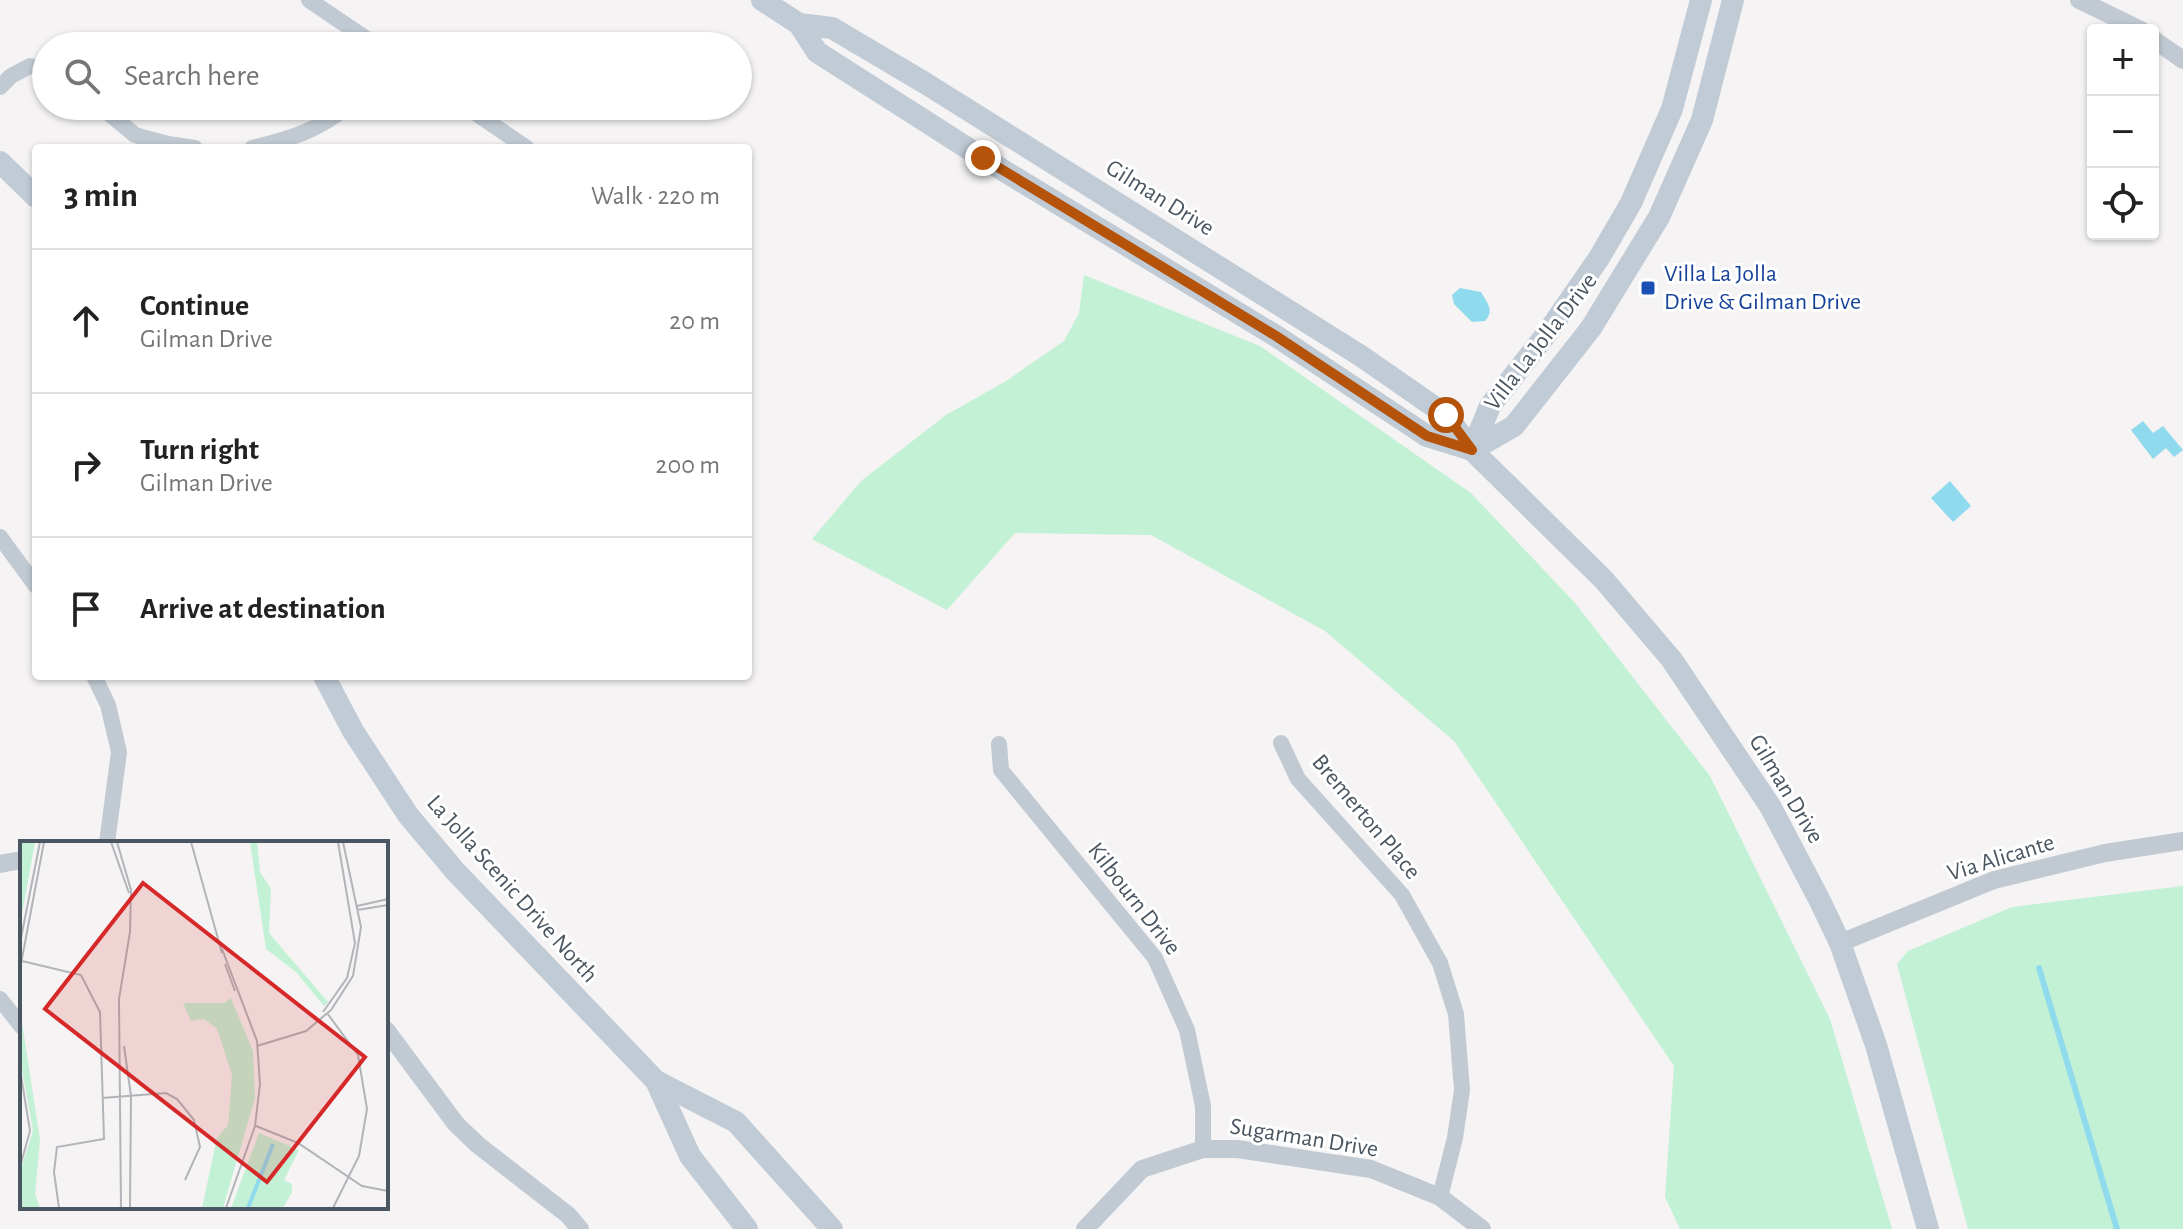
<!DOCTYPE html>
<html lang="en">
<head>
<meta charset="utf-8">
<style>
	body { margin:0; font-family:"Alegreya Sans",sans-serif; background:#f6f6f6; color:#222 }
	.controls { position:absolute; right:24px; top:24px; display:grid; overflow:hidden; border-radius:8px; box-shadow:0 2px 6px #0004 }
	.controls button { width:72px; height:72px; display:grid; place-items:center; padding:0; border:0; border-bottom:2px solid #e0e0e0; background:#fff; color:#222; font:40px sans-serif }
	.stop { position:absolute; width:24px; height:24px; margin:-18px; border:6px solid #b45309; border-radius:50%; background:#fff }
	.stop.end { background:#b45309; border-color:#fff; box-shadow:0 2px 8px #0008 }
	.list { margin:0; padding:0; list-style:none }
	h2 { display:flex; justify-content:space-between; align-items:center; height:104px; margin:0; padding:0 32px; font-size:34px }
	h2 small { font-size:26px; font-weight:400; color:#767676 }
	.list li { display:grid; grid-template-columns:52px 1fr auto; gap:24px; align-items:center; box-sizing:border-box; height:144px; padding:0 32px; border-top:2px solid #e0e0e0 }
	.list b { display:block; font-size:30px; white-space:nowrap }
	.list p { margin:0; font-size:26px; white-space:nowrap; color:#767676 }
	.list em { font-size:26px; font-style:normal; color:#767676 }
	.icon { flex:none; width:44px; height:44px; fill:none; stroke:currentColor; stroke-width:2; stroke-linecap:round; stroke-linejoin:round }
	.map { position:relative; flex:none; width:2183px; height:1229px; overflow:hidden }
	.search { position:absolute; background:#fff; box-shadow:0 2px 6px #0004; left:32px; top:32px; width:720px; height:88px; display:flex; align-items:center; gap:20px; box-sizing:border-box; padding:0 28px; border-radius:44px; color:#767676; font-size:30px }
	.panel { position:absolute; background:#fff; box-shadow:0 2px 6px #0004; left:32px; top:144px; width:720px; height:536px; border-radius:8px }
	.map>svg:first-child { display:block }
	.green { fill:#c3f1d5 }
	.water { fill:#90daee }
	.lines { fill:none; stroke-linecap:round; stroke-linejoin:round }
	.stream { stroke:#90daee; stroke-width:6 }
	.minor { stroke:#c1cad2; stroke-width:16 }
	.tertiary { stroke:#c1cad2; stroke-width:18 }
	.secondary { stroke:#c1cbd6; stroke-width:22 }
	.route { stroke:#b45309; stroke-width:10 }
	.transit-dot { fill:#1a4fb4; stroke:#fff; stroke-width:3 }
	.labels { text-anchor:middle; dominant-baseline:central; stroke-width:6; stroke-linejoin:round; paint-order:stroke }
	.street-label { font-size:24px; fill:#4a5661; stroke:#fff }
	.transit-label { font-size:24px; fill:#164399; stroke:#fff; text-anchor:start }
	.inset-river { fill:none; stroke:#90daee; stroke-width:4 }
	.inset-road { fill:none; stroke:#b1b4b9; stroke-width:2 }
	.view { fill:#d62828; fill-opacity:0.15; stroke:#d62828; stroke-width:4 }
	.inset-edge { fill:none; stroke:#4a5661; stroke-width:4 }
</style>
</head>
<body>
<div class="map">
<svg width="2183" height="1229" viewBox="0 0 2183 1229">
	<rect width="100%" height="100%" fill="#f5f3f3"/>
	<g class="green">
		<path d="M 1084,275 L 1260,346 L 1471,493 L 1575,603 L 1710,776 L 1830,1019 L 1892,1229 L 1680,1229 L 1665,1197 L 1674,1066 L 1454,741 L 1325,631 L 1151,535 L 1015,533 L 947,610 L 812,539 L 861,481 L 946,415 L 1006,381 L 1064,341 L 1079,313 Z"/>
		<path d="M 2183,886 L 2183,1229 L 1968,1229 L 1897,964 L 1908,951 L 2012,907 Z"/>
	</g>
	<g class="water">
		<path d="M 1460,288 L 1481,292 C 1487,303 1495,310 1485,321 L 1472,322 L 1454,304 L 1452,295 Z"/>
		<path d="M 2143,421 L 2153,433 L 2163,426 L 2183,450 L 2174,457 L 2166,448 L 2153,459 L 2131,430 Z"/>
		<path d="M 1950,481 L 1971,506 L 1953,522 L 1931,498 Z"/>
	</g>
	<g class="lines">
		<path class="stream" d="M 2039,968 L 2117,1229"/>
		<g class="minor">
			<path d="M 309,0 L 377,46"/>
			<path d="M 0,87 L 11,76 L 30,66 L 46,69"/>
			<path d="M 100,106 L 135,135 L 168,144 L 195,148"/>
			<path d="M 465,106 L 527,148"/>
			<path d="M 252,148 C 290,139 317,131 348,106"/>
			<path d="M 0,537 L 36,586"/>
			<path d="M 94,676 L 108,705 L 119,752 L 107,843"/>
			<path d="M 1281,743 L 1298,779 L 1402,895 L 1440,963 L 1456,1014 L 1462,1090 L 1455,1138 L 1440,1197"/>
			<path d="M 999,744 L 1001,770 L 1155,958 L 1187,1030 L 1203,1106 L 1203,1149"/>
			<path d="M 0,999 L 22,1027"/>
		</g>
		<g class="tertiary">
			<path d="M 2079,0 L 2141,30"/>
			<path d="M 2153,39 L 2183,60"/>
			<path d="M 0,864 L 22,860"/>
			<path d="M 1840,943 L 1994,880 L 2105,853 L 2183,841"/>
			<path d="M 386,1030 L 456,1124 L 478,1145 L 568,1215 L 580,1229"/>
			<path d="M 1085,1229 L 1142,1169 L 1203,1149 L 1237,1149 L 1371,1169 L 1440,1197 L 1482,1229"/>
		</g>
		<g class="secondary">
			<path d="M 762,0 L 799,24 L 817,52 L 983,158 L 1276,336 L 1427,436 L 1472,450"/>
			<path d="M 799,24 L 832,28 L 925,83 L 1361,356 L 1446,415 L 1472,450 L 1604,580 L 1672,660 L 1770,806 L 1819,899 L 1840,943 L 1876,1045 L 1928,1229"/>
			<path d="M 0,162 L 36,197"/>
			<path d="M 1472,450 L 1514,426 L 1591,328 L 1659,217 L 1702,120 L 1733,0"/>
			<path d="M 1472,450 L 1490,406 L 1548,332 L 1599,258 L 1631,203 L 1672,109 L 1701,0"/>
			<path d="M 324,676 L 353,731 L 408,815 L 455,871 L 656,1081 L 736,1122 L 832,1229"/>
			<path d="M 656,1081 L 690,1156 L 747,1229"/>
		</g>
	</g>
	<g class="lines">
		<path class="route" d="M 983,158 L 1276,336 L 1427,436 L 1472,450 L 1446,415"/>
	</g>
	<rect class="transit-dot" x="1640" y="280" width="16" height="16" rx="4"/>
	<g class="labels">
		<g class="street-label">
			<text transform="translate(1160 198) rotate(32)">Gilman Drive</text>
			<text transform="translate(1541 342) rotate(-52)">Villa La Jolla Drive</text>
			<text transform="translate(1786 789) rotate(59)">Gilman Drive</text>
			<text transform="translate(1366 817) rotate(50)">Bremerton Place</text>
			<text transform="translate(2001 858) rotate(-17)">Via Alicante</text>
			<text transform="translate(512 889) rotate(48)">La Jolla Scenic Drive North</text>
			<text transform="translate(1134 899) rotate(52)">Kilbourn Drive</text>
			<text transform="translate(1304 1138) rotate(9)">Sugarman Drive</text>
		</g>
		<g class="transit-label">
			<text x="1664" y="274">Villa La Jolla<tspan x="1664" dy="28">Drive &amp; Gilman Drive</tspan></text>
		</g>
	</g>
	<g transform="translate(20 841)">
		<rect width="368" height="368" fill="#f5f3f3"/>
		<path d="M 0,1 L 15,1 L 0,84 ZM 211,157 L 233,210 L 235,257 L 203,367 L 182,367 L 197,297 L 208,284 L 212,234 L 197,188 L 184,178 L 171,180 L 163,162 L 204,162 ZM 0,168 L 20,299 L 15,353 L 20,367 L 0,367 L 0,331 L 13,290 L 0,217 ZM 239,292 L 279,309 L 264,339 L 272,343 L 272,351 L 263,367 L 211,367 Z" fill="#c3f1d5"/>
		<path d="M 230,1 L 237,1 L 240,31 L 251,48 L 249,92 L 308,161 L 304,165 L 276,131 L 246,108 Z" fill="#c3f1d5"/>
		<path class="inset-river" d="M 228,367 L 253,303"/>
		<path class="inset-road" d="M 91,1 L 109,52M 97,1 L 111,49 L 110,91 L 99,158 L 101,367M 171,1 L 202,112M 337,65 L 368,58M 337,69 L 368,64M 0,102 L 20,1M 202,108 L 237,200 L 240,243 L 235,285 L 206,367M 2,120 L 61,134 L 80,171 L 84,298 L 37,306 L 34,331 L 39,367M 205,123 L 215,150M 0,128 L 24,1M 303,171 L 327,137 L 335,102 L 318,1M 307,172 L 338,214 L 347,268 L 339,315 L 313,367M 104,205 L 111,255 L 110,367M 237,205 L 286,190 L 311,169 L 333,135 L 341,86 L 323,1M 0,228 L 10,290 L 0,326M 82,257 L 146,252 L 157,258 L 174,279 L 180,306 L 165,339M 236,285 L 278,302 L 342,345 L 368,350"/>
		<path class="view" d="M 123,42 L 345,216 L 247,341 L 25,168 Z"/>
		<rect width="368" height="368" class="inset-edge"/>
	</g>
</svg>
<div class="controls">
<button>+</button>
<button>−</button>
<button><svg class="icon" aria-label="locate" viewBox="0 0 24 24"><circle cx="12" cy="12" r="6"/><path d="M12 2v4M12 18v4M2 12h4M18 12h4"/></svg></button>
</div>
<div class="stop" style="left:1446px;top:415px"></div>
<div class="stop end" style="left:983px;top:158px"></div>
<div class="search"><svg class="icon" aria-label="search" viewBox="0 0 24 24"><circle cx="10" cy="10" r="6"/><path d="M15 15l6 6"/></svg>Search here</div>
<section class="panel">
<h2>3 min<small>Walk · 220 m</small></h2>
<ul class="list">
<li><svg class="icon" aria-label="ahead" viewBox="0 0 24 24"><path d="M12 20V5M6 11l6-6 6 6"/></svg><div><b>Continue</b><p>Gilman Drive</p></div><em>20 m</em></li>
<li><svg class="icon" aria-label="right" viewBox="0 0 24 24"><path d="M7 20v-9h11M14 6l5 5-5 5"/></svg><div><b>Turn right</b><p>Gilman Drive</p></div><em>200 m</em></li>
<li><svg class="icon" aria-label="arrive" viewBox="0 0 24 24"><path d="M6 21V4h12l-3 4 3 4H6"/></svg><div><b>Arrive at destination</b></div></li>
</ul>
</section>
</div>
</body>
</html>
